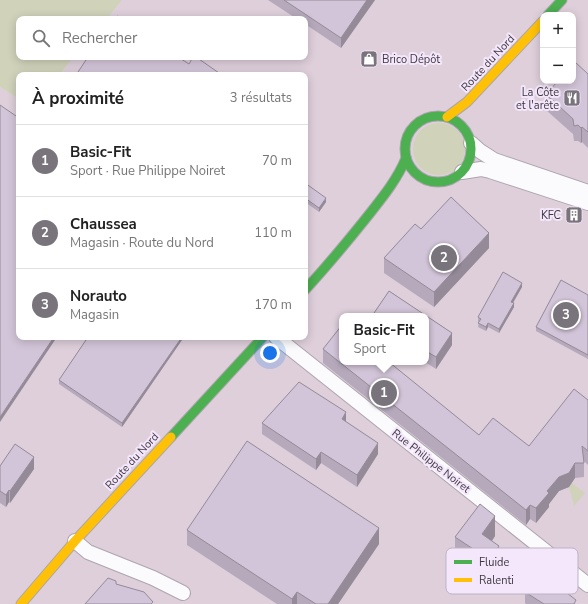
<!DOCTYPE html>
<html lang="fr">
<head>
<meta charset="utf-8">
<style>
	body { margin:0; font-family:"Nunito Sans",sans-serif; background:#f6f6f6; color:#222 }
	.controls { position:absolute; right:12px; top:12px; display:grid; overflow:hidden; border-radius:8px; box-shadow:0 2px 10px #0003 }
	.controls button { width:36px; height:36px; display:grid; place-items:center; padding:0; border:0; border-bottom:1px solid #e0e0e0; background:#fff; color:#222; font:20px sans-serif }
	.you { position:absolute; left:270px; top:353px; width:14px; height:14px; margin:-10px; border:3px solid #fff; border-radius:50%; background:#1a73e8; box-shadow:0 0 0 6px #1a73e833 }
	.badge { display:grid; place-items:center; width:26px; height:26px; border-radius:50%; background:#79737c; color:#fff; font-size:13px; font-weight:700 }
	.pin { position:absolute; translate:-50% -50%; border:2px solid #fff; box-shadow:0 1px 4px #0006 }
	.popup { position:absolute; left:339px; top:313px; width:90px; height:52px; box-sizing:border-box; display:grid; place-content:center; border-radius:8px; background:#fff; filter:drop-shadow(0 1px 3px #0005); font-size:13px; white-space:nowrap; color:#767676 }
	.popup b { font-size:15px; color:#222 }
	.popup::after { content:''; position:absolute; left:50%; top:100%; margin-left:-8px; border:8px solid transparent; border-top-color:#fff }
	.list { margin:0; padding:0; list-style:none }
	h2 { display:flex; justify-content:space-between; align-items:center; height:52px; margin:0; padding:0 16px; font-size:17px }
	h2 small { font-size:13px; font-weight:400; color:#767676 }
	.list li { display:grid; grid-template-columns:26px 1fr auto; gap:12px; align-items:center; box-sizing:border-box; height:72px; padding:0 16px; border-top:1px solid #e0e0e0 }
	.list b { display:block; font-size:15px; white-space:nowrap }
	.list p { margin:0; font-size:13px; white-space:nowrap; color:#767676 }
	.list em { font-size:13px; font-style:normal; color:#767676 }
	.icon { flex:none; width:22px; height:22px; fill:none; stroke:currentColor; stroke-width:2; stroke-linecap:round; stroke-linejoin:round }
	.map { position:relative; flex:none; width:588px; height:604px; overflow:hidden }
	.search { position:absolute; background:#fff; box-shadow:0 2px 10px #0003; left:16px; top:16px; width:292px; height:44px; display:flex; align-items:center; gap:10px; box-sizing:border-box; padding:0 14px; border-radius:8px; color:#767676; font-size:15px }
	.panel { position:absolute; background:#fff; box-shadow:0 2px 10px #0003; left:16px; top:72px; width:292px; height:268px; border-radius:8px }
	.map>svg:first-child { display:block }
	.commercial { fill:#decfdb; fill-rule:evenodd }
	.green { fill:#d0d2ba }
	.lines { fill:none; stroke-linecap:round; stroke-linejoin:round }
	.street-casing { stroke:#aca6ae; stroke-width:16 }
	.fast-casing { stroke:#aca6ae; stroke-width:11 }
	.slow-casing { stroke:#aca6ae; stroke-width:11 }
	.street { stroke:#fbfafc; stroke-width:14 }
	.fast { stroke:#4caf50; stroke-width:9 }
	.slow { stroke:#ffc107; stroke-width:9 }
	.wall { fill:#b5a9bb }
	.shaded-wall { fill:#948a98 }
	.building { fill:#d3c5d9; stroke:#948a98 }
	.labels { text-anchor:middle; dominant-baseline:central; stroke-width:4; stroke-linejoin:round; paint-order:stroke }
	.poi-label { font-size:11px; fill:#3e3941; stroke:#f4e7fb; text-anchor:end }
	.street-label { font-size:11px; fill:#3e3941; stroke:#f4e7fb }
	.key { fill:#f4e7fb; stroke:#bdb3c3; stroke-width:1 }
	.key-label { font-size:11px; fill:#3e3941 }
</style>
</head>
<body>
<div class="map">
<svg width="588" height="604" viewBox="0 0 588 604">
	<rect width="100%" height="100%" fill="#e6dee9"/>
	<path class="commercial" d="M 122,0 L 588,0 L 588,604 L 0,604 L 0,87 L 19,99 L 19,337 L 305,337 L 305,75 L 59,75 L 74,57 L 305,57 L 305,19 L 107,19 ZM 543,15 L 573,15 L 573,81 L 543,81 ZM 342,316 L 426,316 L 426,362 L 342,362 Z"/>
	<g class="green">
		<path d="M 0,0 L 122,0 L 107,19 L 19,19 L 19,57 L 74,57 L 59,75 L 19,75 L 19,99 L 0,87 Z"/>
		<circle cx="439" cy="149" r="26"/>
		<path d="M 572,483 L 585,493 L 574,506 L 569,487 Z"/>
	</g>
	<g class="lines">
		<g class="street-casing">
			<g id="street">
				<path d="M 471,143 L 480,151 L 494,160 L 588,192"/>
				<path d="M 462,172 L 481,169 L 490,171 L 588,203"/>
				<path d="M 276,337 L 588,585"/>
				<path d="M 75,541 L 88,552 L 153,578 L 183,593"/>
			</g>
		</g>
		<g class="fast-casing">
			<g id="fast">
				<path d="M 548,15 L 562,0"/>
				<circle cx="438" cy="149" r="33"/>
				<path d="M 305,290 C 327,266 347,242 367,217 C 382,198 397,180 406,158"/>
				<path d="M 171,437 L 263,337"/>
			</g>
		</g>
		<g class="slow-casing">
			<g id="slow">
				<path d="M 447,117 L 467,102 L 543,21"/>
				<path d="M 21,604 L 75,541 L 171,437"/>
			</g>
		</g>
		<use href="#street" class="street"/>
		<use href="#fast" class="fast"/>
		<use href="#slow" class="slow"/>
	</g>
	<g class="wall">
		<path d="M 268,0 L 375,0 L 341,48 L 305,24 L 305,19 L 297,19 Z"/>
		<path d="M 588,74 L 588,148 L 582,142 L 581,143 L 578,141 L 574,141 L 573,134 L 546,110 L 546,94 Z"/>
		<path d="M 305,183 L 326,202 L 319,212 L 305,202 Z"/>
		<path d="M 421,229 L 489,248 L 434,307 L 384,273 L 384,258 Z"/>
		<path d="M 522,287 L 513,303 L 514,307 L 499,333 L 488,327 L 486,331 L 478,327 L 479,322 L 478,321 L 478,317 Z"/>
		<path d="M 389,291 L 452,333 L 452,345 L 436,369 L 425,362 L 426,362 L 426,316 L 372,316 Z"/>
		<path d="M 588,295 L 588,359 L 536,331 L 536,327 Z"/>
		<path d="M 88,337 L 184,337 L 122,427 L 59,384 L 59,380 Z"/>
		<path d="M 323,349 L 479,435 L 529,446 L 588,400 L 588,465 L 584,461 L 584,477 L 575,478 L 569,487 L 559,491 L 549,504 L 549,507 L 536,523 L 530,519 L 526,525 L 323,363 Z"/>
		<path d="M 346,422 L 378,454 L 357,487 L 321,463 L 316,470 L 262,434 L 262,423 Z"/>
		<path d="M 0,466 L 34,469 L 10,503 L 9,502 L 6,507 L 0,503 Z"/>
		<path d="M 187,530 L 379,544 L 338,604 L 277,604 L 187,545 Z"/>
		<path d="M 495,536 L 492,541 L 499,566 L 490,581 L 455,558 L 455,537 Z"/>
		<path d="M 525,592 L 576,604 L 526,604 L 525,603 Z"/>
	</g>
	<g class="shaded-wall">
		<path d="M 367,0 L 375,0 L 341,48 L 341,38 Z"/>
		<path d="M 582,127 L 582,142 L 581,143 L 581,128 Z"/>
		<path d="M 326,198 L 326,202 L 319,212 L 319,208 Z"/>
		<path d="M 489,233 L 489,248 L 434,307 L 434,292 Z"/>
		<path d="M 522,283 L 522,287 L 511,306 L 511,302 Z"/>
		<path d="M 514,303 L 514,307 L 499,333 L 499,329 Z"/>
		<path d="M 488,323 L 488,327 L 486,331 L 486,327 Z"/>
		<path d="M 452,333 L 452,345 L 436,369 L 436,357 Z"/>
		<path d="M 54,337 L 57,337 L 0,422 L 0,417 Z"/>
		<path d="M 182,337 L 184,337 L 122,427 L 122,423 Z"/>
		<path d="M 346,412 L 346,424 L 342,419 Z"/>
		<path d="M 378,443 L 378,454 L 357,487 L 357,475 Z"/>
		<path d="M 321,452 L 321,463 L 316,470 L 316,459 Z"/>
		<path d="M 34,457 L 34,469 L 10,503 L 10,491 Z"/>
		<path d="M 575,463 L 575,478 L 569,487 L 559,491 L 549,504 L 549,507 L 536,523 L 536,508 L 547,491 L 559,477 Z"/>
		<path d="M 9,490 L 9,502 L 6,507 L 6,495 Z"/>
		<path d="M 530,505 L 530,519 L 526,525 L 526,510 Z"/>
		<path d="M 495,516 L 495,536 L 482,555 L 482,534 Z"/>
		<path d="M 379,528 L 379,544 L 338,604 L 328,604 Z"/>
		<path d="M 499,546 L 499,566 L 490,581 L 490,560 Z"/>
		<path d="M 297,592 L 297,604 L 292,604 L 292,599 Z"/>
	</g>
	<g class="building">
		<path d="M 284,0 L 367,0 L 341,38 Z"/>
		<path d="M 117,16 L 122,19 L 115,19 Z"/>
		<path d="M 88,57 L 178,57 L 189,64 L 193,57 L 196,57 L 222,75 L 76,75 Z"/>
		<path d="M 575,62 L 588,74 L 588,132 L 582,127 L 581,128 L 578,125 L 574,126 L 573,119 L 546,94 L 558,81 L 573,81 L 573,65 Z"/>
		<path d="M 0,105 L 19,118 L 19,337 L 54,337 L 0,417 Z"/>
		<path d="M 305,183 L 326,198 L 319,208 L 305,198 Z"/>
		<path d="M 451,197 L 489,233 L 434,292 L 384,258 L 415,224 L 421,229 Z"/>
		<path d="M 503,272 L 522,283 L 511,302 L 514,303 L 499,329 L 488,323 L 486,327 L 478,323 L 481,319 L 478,317 Z"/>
		<path d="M 561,280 L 588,295 L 588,355 L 536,327 Z"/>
		<path d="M 389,291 L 452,333 L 436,357 L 426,351 L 426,316 L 372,316 Z"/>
		<path d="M 342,325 L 342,362 L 389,362 L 479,435 L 493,418 L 529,446 L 574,389 L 588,400 L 588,451 L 582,446 L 584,463 L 575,463 L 569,473 L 559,477 L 547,491 L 549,493 L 536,508 L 530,505 L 526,510 L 323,349 Z"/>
		<path d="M 88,337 L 182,337 L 122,423 L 59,380 Z"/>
		<path d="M 299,382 L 346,412 L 342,419 L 378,443 L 357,475 L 321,452 L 316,459 L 262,423 Z"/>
		<path d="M 247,441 L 379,528 L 328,604 L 316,604 L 297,592 L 292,599 L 187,530 Z"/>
		<path d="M 15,444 L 34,457 L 10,491 L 9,490 L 6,495 L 0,491 L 0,466 Z"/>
		<path d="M 480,504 L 495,516 L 482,534 L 499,546 L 490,560 L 455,537 Z"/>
		<path d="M 536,569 L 576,600 L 574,604 L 544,604 L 525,592 Z"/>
		<path d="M 108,578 L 116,581 L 116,584 L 144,592 L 153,602 L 151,604 L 85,604 Z"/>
	</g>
	<defs>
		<g id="shop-square" transform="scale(0.9)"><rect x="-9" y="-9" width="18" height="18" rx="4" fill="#79737c" stroke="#f4e7fb"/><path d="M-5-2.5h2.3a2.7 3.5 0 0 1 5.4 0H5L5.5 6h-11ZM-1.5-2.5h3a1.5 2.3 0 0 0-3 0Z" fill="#fff"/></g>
		<g id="restaurant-square" transform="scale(0.9)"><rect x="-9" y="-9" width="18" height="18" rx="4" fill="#79737c" stroke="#f4e7fb"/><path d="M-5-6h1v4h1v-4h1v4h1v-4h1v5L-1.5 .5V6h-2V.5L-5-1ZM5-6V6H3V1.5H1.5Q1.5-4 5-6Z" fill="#fff"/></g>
		<g id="building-square" transform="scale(0.9)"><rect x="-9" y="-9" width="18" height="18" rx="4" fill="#79737c" stroke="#f4e7fb"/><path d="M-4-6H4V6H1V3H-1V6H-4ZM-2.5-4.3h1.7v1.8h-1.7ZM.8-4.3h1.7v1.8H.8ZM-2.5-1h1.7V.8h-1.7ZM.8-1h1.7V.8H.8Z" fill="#fff"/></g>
	</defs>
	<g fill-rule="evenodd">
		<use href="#shop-square" x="369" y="59"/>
		<use href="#restaurant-square" x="572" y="98"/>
		<use href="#building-square" x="574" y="215"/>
	</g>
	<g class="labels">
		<g class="poi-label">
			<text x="382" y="59" text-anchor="start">Brico Dépôt</text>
			<text x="559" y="92">La Côte<tspan x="559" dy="13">et l'arête</tspan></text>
			<text x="561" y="215">KFC</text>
		</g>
		<g class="street-label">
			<text transform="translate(488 63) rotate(-47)">Route du Nord</text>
			<text transform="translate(132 461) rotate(-47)">Route du Nord</text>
			<text transform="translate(431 461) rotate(38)">Rue Philippe Noiret</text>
		</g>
	</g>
	<rect x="446" y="548" width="132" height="46" rx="6" class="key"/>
	<rect x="454" y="560" width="18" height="4" fill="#4caf50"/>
	<rect x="454" y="578" width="18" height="4" fill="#ffc107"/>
	<g class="key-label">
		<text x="479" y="566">Fluide</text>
		<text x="479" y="584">Ralenti</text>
	</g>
</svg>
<div class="controls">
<button>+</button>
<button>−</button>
</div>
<div class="you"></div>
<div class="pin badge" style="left:384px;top:393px">1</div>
<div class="popup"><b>Basic-Fit</b>Sport</div>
<div class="pin badge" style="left:444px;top:258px">2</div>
<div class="pin badge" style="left:566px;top:315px">3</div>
<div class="search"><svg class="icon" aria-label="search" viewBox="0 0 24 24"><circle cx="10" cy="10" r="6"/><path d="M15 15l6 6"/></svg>Rechercher</div>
<section class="panel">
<h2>À proximité<small>3 résultats</small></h2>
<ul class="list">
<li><span class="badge">1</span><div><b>Basic-Fit</b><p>Sport · Rue Philippe Noiret</p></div><em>70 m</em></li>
<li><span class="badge">2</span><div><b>Chaussea</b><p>Magasin · Route du Nord</p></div><em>110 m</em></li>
<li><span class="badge">3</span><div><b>Norauto</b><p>Magasin</p></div><em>170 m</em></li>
</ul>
</section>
</div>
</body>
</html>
